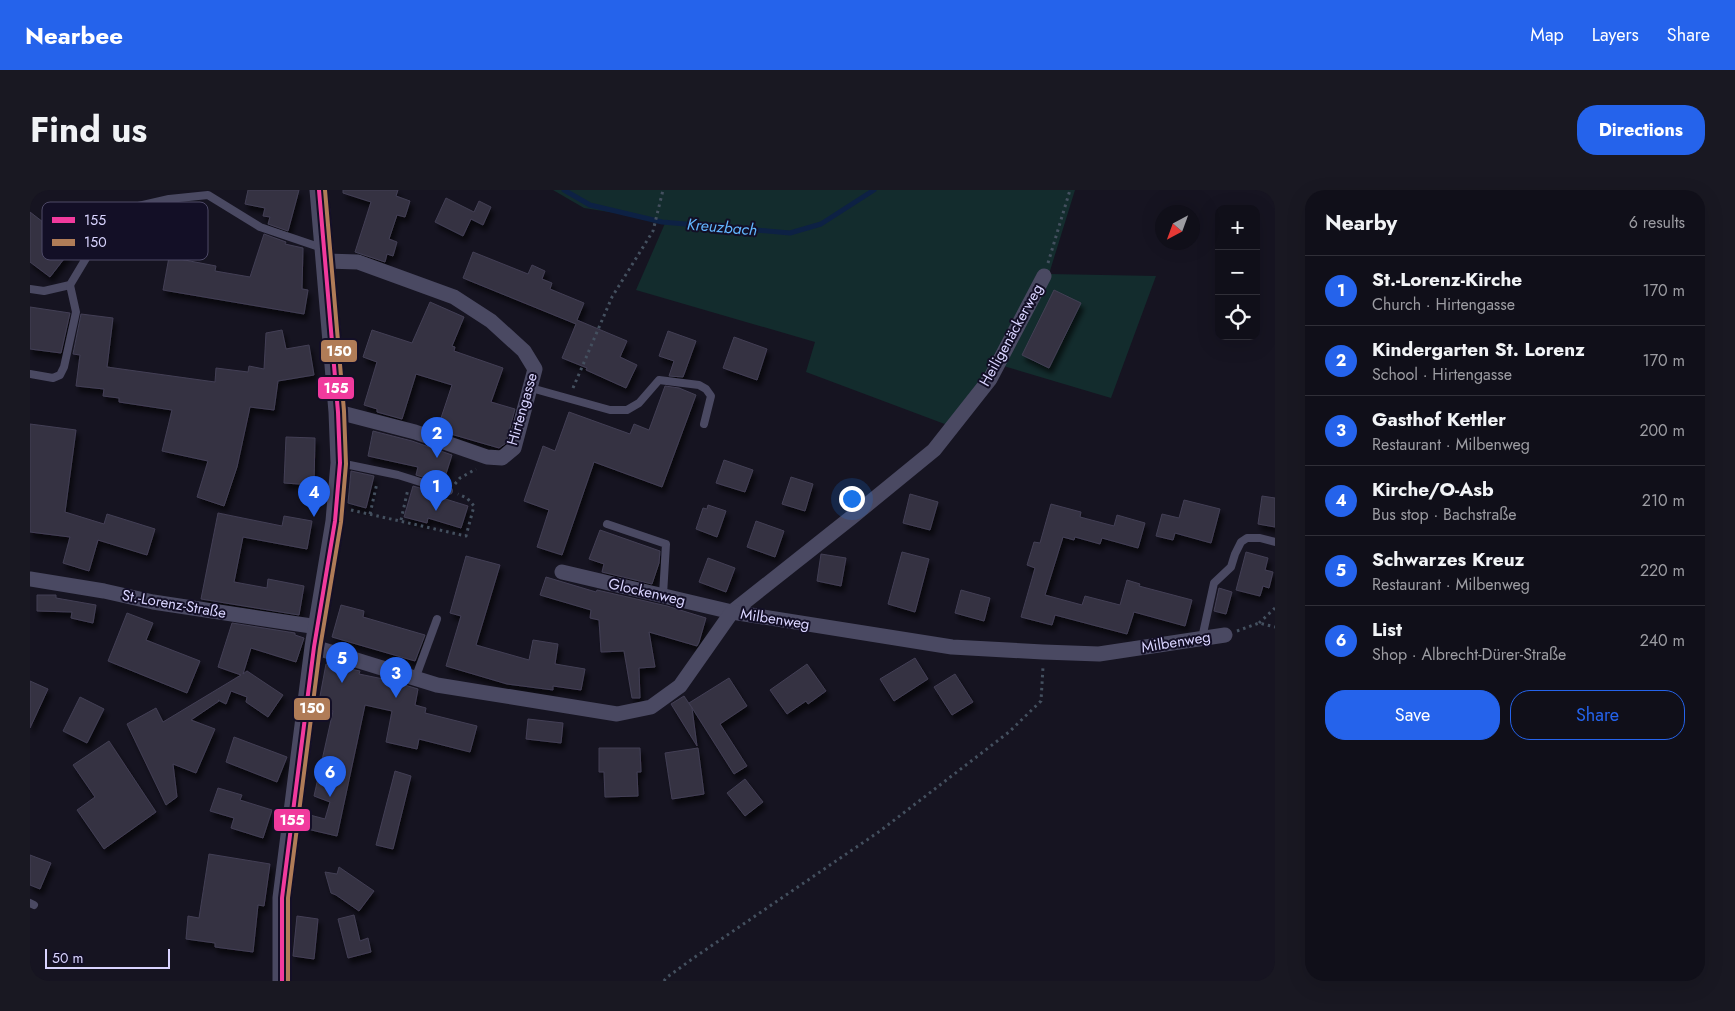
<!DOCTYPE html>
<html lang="en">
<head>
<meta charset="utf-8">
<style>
	body { margin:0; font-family:Jost,sans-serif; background:#191822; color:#f1f3f6 }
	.controls { position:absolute; right:15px; top:15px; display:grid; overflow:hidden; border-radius:10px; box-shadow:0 5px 20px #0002 }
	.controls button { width:45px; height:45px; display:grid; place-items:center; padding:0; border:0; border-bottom:1px solid #302f38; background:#100f19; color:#f1f3f6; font:25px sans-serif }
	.compass { position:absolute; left:1125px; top:15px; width:45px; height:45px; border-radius:50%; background:#100f19; box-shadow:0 5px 20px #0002; rotate:221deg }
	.scale { position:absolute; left:15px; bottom:12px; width:125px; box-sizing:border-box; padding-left:5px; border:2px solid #d9d4ff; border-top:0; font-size:14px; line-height:18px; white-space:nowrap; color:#d9d4ff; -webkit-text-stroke:4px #130f26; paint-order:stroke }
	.you { position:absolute; left:821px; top:308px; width:18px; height:18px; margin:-12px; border:4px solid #fff; border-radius:50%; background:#1a73e8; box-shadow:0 0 0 8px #1a73e833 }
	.badge { display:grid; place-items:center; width:32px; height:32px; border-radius:50%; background:#2563eb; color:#fff; font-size:16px; font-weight:700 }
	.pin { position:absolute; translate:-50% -41px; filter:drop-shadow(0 1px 2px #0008) }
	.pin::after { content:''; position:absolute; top:26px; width:18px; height:15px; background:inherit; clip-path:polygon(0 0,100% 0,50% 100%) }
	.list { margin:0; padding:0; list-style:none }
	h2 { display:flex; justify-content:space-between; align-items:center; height:65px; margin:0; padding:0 20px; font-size:21px }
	h2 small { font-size:16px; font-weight:400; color:#9c9ca2 }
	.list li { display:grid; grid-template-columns:32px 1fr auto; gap:15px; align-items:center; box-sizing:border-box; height:70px; padding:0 20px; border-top:1px solid #302f38 }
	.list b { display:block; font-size:19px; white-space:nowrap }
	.list p { margin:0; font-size:16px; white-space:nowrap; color:#9c9ca2 }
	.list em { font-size:16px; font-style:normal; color:#9c9ca2 }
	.actions { display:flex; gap:10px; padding:15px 20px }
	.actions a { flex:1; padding:11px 0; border:1px solid #2563eb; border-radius:20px; text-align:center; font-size:18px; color:#2563eb }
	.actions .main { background:#2563eb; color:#fff }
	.icon { flex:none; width:28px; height:28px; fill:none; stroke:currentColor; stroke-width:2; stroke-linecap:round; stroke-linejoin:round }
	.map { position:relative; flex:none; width:1245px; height:791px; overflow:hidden; border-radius:20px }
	header { display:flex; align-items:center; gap:30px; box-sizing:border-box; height:70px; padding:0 25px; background:#2563eb; color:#fff }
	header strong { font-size:24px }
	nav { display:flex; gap:28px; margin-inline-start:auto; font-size:18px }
	.intro { display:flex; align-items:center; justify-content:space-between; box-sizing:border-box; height:120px; padding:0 30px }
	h1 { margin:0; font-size:35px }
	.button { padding:12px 22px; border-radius:20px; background:#2563eb; color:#fff; font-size:18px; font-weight:700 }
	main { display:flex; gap:30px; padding:0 30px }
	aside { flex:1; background:#100f19; border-radius:20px; box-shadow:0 5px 20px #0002 }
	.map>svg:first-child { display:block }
	.green { fill:#132c2d }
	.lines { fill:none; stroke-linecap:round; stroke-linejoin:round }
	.stream { stroke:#0d2144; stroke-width:5 }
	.building { fill:#343243; stroke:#433f54; filter:url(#shadow) }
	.path { stroke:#44505f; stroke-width:3; stroke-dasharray:2.5 4; stroke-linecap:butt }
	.service { stroke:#4a4962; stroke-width:8 }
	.minor { stroke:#4a4962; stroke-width:15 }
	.tertiary { stroke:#4a4962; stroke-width:19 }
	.bus-1-casing { stroke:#130f26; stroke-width:8 }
	.bus-2-casing { stroke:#130f26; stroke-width:8 }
	.bus-1 { stroke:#f13a9d; stroke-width:4 }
	.bus-2 { stroke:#b07c57; stroke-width:4 }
	.labels { text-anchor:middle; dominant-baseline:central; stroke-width:4; stroke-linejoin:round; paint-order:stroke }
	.street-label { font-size:15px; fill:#d9d4ff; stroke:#130f26 }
	.water-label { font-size:16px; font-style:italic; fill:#62b6ff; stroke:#130f26 }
	.key { fill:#130f26; stroke:#4e4a67; stroke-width:1 }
	.key-label { font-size:14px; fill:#d9d4ff }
	.line-badge { stroke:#130f26; stroke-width:2 }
	.badge-label { font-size:14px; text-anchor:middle; font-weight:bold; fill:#fff }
</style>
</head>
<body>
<header>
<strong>Nearbee</strong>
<nav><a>Map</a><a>Layers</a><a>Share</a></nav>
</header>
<div class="intro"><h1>Find us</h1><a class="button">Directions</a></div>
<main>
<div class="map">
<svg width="1245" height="791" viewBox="0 0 1245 791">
	<defs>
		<filter id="shadow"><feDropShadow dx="3" dy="5.5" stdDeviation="2.5" flood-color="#0009"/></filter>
	</defs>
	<rect width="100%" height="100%" fill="#161421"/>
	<path class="green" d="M 523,0 L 1045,0 L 1019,84 L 1126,86 L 1081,208 L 970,175 L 928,239 L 776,182 L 785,152 L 606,100 L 636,31 L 554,18 Z"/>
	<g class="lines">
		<path class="stream" d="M 534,0 L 560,15 L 632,32 L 760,43 L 791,34 L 844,0"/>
	</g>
	<g class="building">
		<path d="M 218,0 L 269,0 L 258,41 L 238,34 L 240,27 L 233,26 L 235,18 L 215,14 Z"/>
		<path d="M 313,0 L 368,0 L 366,6 L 380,11 L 375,27 L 367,25 L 359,49 L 367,52 L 363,66 L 357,64 L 355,72 L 325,62 L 341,12 L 313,3 Z"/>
		<path d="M 416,8 L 444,22 L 449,11 L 461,17 L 453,35 L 441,29 L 433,46 L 405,32 Z"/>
		<path d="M 0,22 L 44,56 L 20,87 L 0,72 Z"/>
		<path d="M 234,44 L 256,52 L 255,54 L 273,58 L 272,99 L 278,100 L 274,124 L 133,100 L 139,67 L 186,76 L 185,81 L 220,87 Z"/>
		<path d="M 443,62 L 498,84 L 502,75 L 515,81 L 512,89 L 522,93 L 520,99 L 554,113 L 547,130 L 597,151 L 590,167 L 607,175 L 596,198 L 556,180 L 557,178 L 532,168 L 546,134 L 433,88 Z"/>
		<path d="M 1024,100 L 1051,113 L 1019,178 L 992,165 Z"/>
		<path d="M 400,112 L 434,127 L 422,156 L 425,157 L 424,161 L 473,178 L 461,212 L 485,219 L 476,253 L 469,258 L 407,240 L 422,195 L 386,184 L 372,229 L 347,222 L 347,219 L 334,215 L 347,172 L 333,167 L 342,140 L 382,153 Z"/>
		<path d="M 0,117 L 40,123 L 31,163 L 0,159 Z"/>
		<path d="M 51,124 L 83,128 L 77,177 L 185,192 L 186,178 L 218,182 L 219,176 L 234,179 L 236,143 L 252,140 L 256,159 L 279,155 L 284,185 L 248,191 L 244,220 L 220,217 L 207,277 L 194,316 L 167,307 L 178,271 L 132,261 L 142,220 L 89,212 L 89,208 L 73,206 L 74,199 L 46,196 L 50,165 L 43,164 Z"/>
		<path d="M 638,141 L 666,151 L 653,187 L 639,186 L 644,171 L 629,166 Z"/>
		<path d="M 704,147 L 737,159 L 727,190 L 693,178 Z"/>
		<path d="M 635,196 L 649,198 L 666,205 L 632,297 L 564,272 L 532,365 L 507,357 L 519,320 L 494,311 L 513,256 L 525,261 L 539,222 L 600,244 L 604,234 L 619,240 Z"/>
		<path d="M 0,234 L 46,240 L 35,322 L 74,334 L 77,324 L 125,339 L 117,365 L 68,350 L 59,381 L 33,373 L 40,347 L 0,342 Z"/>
		<path d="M 343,241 L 382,251 L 422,265 L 413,293 L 386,285 L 388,277 L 338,266 Z"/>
		<path d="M 256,247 L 285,248 L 284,295 L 254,293 Z"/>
		<path d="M 694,270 L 723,280 L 715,302 L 686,293 Z"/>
		<path d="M 321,281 L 344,286 L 336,318 L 318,313 Z"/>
		<path d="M 761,287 L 783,294 L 775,321 L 752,314 Z"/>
		<path d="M 383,296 L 410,304 L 409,307 L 438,316 L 431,338 L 398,328 L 397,333 L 374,327 Z"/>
		<path d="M 880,304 L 908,312 L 900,340 L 873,333 Z"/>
		<path d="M 1232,306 L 1245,308 L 1245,337 L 1228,334 Z"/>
		<path d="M 1154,310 L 1190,319 L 1181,353 L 1145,343 L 1143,350 L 1126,346 L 1132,324 L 1149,328 Z"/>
		<path d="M 1021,314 L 1051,322 L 1050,327 L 1084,336 L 1087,325 L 1115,333 L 1108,358 L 1072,348 L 1070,354 L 1045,347 L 1044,350 L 1033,347 L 1015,405 L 1052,415 L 1055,406 L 1090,415 L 1097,390 L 1110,394 L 1109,396 L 1162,410 L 1155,436 L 1104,422 L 1097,444 L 1025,425 L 1022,435 L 991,427 L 1005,378 L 997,375 L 1004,352 L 1010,353 Z"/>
		<path d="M 678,315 L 696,321 L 687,347 L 666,339 L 673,318 L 677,319 Z"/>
		<path d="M 188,323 L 252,336 L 254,326 L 282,331 L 277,359 L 213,347 L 204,392 L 237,398 L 238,389 L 274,396 L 269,425 L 171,409 Z"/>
		<path d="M 726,331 L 754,341 L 745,367 L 717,357 Z"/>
		<path d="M 570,340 L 630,361 L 629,373 L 622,394 L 572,382 L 574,374 L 559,369 Z"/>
		<path d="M 872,362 L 899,369 L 885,422 L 858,414 Z"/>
		<path d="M 1216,362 L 1238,368 L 1235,380 L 1243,382 L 1239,398 L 1233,396 L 1230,406 L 1206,400 Z"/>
		<path d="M 791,364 L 816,368 L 811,396 L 787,391 Z"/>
		<path d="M 436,366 L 470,375 L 446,455 L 499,470 L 503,450 L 528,454 L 525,474 L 555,479 L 551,500 L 523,496 L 523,500 L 477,494 L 416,476 L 431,426 L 420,423 Z"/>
		<path d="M 678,368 L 705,378 L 696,402 L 669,392 Z"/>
		<path d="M 516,387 L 566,402 L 567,400 L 637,416 L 676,428 L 669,452 L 667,456 L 619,442 L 625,477 L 609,478 L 610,508 L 602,508 L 594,461 L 571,462 L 569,430 L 560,428 L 561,420 L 510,405 Z"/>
		<path d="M 1189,398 L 1202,402 L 1196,424 L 1184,421 Z"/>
		<path d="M 931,400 L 960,408 L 954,431 L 925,423 Z"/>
		<path d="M 7,405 L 26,405 L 26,408 L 66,415 L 63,433 L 41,428 L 42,422 L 7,421 Z"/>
		<path d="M 311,415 L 334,421 L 333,427 L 395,445 L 385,471 L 302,447 Z"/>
		<path d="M 97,423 L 123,433 L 116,450 L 170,471 L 157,503 L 78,471 Z"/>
		<path d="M 202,433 L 265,443 L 265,445 L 274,448 L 266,472 L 221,458 L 213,484 L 217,481 L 253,505 L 238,527 L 216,512 L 217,507 L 201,501 L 196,514 L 188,510 L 189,511 L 161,530 L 185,539 L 166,583 L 143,574 L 147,607 L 136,615 L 97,534 L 126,518 L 133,532 L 211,485 L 188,477 Z"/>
		<path d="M 885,468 L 898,489 L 864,511 L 850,489 Z"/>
		<path d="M 296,474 L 330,481 L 329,484 L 358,490 L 388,499 L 385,515 L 396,518 L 395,523 L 447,536 L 440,562 L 389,549 L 387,559 L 356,552 L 362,521 L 335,515 L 307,646 L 277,639 L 280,625 L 295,629 L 300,612 L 284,606 L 303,521 L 288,517 Z"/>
		<path d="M 777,474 L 796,501 L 778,514 L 776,511 L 757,524 L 740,500 Z"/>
		<path d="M 925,484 L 943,512 L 922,525 L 904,497 Z"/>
		<path d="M 699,488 L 717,516 L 690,534 L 717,576 L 704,584 L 659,513 Z"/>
		<path d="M 0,491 L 18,499 L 0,538 Z"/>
		<path d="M 654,506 L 662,518 L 667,556 L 641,514 Z"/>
		<path d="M 50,507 L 74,519 L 57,553 L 33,541 Z"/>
		<path d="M 498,529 L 533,533 L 531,553 L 496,549 Z"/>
		<path d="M 204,547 L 257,567 L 247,592 L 196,572 Z"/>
		<path d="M 79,551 L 126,622 L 74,659 L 47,620 L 65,607 L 43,575 Z"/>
		<path d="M 569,558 L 610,558 L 611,582 L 607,582 L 608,606 L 575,607 L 574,582 L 569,582 Z"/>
		<path d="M 668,558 L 674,604 L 642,609 L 635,563 Z"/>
		<path d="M 365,581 L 381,586 L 363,659 L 346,655 Z"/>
		<path d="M 715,589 L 733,612 L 715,626 L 697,603 Z"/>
		<path d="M 188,598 L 212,605 L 210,610 L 242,620 L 233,648 L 201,638 L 204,628 L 180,621 Z"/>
		<path d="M 179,664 L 240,674 L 234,716 L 228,715 L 223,762 L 185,757 L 185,753 L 156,749 L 158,726 L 169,728 Z"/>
		<path d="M 0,665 L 21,673 L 10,699 L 0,695 Z"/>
		<path d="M 309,677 L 344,701 L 329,721 L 306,705 L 301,703 L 295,682 L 307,684 Z"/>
		<path d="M 324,725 L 330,751 L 338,748 L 341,762 L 318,768 L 308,729 Z"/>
		<path d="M 267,726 L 288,729 L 284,769 L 263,766 Z"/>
	</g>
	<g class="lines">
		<g class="path">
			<path d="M 1018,73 L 1040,0"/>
			<path d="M 543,198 L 582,107 L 623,41 L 633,0"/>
			<path d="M 425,294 L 430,288 L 446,279"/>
			<path d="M 321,320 L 436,346 L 444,316 L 437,308 L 428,304"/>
			<path d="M 340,324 L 347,293"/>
			<path d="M 371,330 L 378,299"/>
			<path d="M 1229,433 L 1245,418"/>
			<path d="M 1207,441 L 1229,433 L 1245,437"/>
			<path d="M 634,791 L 636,788 L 665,767 L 850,641 L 979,542 L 1011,511 L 1013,477"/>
		</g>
		<g class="service">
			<path d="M 0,99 L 14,101 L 40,95 L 76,35 L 104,17 L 139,9 L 178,5 L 230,37 L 292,58"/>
			<path d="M 0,184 L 23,188 L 30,185 L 34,177 L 46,122 L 40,95"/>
			<path d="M 501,198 L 580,220 L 597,220 L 609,213 L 629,190 L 669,195 L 676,199 L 681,206 L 674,234"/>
			<path d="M 310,273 L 368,285 L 419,301"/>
			<path d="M 577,334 L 636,354 L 633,405"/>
			<path d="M 1172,448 L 1184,393 L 1201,377 L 1205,364 L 1211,352 L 1217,348 L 1230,348 L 1245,352"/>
			<path d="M 385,489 L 407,429"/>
			<path d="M 0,713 L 4,715"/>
		</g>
		<g class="minor">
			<path d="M 296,71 L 328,72 L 424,107 L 461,131 L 494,161 L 505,179 L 484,258 L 472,268 L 457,267 L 385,242 L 308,222"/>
			<path d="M 532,382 L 702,422 L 822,327 L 904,260 L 960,189 L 1014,86"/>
			<path d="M 0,389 L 74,401 L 123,412 L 288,437"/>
			<path d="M 284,457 L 407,495 L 587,524 L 621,517 L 650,496 L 702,422 L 922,457 L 1013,462 L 1069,464 L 1195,445"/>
		</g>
		<path class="tertiary" d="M 252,791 L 252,708 L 284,457 L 305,331 L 310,273 L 308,222 L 289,0"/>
		<g class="bus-1-casing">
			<path id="bus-1" d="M 252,791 L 252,708 L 284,457 L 305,331 L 310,273 L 308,222 L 289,0"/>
		</g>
		<g class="bus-2-casing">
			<path id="bus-2" d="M 258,791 L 258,708 L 290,458 L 311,332 L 316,274 L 314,221 L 295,0"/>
		</g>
		<use href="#bus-1" class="bus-1"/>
		<use href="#bus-2" class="bus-2"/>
	</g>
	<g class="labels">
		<g class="street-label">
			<text transform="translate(981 145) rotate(-61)">Heiligenäckerweg</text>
			<text transform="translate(492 219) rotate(-74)">Hirtengasse</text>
			<text transform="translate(617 402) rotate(13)">Glockenweg</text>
			<text transform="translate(144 414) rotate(10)">St.-Lorenz-Straße</text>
			<text transform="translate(745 429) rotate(9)">Milbenweg</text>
			<text transform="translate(1146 452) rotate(-9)">Milbenweg</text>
		</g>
		<g class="water-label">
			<text transform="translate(692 37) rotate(5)">Kreuzbach</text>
		</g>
	</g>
	<rect x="12" y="12" width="166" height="58" rx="8" class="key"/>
	<rect x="22" y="27" width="23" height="6" fill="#f13a9d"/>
	<rect x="22" y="49" width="23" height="7" fill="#b07c57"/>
	<g class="key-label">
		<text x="54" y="35">155</text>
		<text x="54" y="57">150</text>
	</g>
	<g class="line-badge">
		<rect x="290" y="149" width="38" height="24" rx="5" fill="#b07c57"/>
		<rect x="287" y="186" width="38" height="24" rx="5" fill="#f13a9d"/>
		<rect x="263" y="507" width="38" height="24" rx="5" fill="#b07c57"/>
		<rect x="243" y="618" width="38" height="24" rx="5" fill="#f13a9d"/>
	</g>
	<g class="badge-label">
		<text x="309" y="166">150</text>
		<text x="306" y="203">155</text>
		<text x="282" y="523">150</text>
		<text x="262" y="635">155</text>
	</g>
</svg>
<div class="controls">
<button>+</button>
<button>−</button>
<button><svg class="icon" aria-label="locate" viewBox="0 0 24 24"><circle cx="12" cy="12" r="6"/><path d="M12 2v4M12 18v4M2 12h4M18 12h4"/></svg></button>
</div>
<svg class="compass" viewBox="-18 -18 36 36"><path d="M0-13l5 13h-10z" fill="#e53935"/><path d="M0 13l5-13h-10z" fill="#9c9ca2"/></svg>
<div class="scale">50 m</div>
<div class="you"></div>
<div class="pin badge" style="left:406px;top:321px">1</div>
<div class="pin badge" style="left:407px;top:268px">2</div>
<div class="pin badge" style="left:366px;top:508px">3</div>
<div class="pin badge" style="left:284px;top:327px">4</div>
<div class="pin badge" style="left:312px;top:493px">5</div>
<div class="pin badge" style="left:300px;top:607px">6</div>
</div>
<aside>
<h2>Nearby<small>6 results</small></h2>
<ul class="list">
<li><span class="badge">1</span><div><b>St.-Lorenz-Kirche</b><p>Church · Hirtengasse</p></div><em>170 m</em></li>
<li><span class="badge">2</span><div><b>Kindergarten St. Lorenz</b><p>School · Hirtengasse</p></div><em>170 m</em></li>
<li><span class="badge">3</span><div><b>Gasthof Kettler</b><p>Restaurant · Milbenweg</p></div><em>200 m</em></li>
<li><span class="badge">4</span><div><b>Kirche/O-Asb</b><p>Bus stop · Bachstraße</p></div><em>210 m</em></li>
<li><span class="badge">5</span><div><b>Schwarzes Kreuz</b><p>Restaurant · Milbenweg</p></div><em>220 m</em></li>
<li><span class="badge">6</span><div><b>List</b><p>Shop · Albrecht-Dürer-Straße</p></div><em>240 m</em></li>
</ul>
<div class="actions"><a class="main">Save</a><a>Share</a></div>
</aside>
</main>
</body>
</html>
